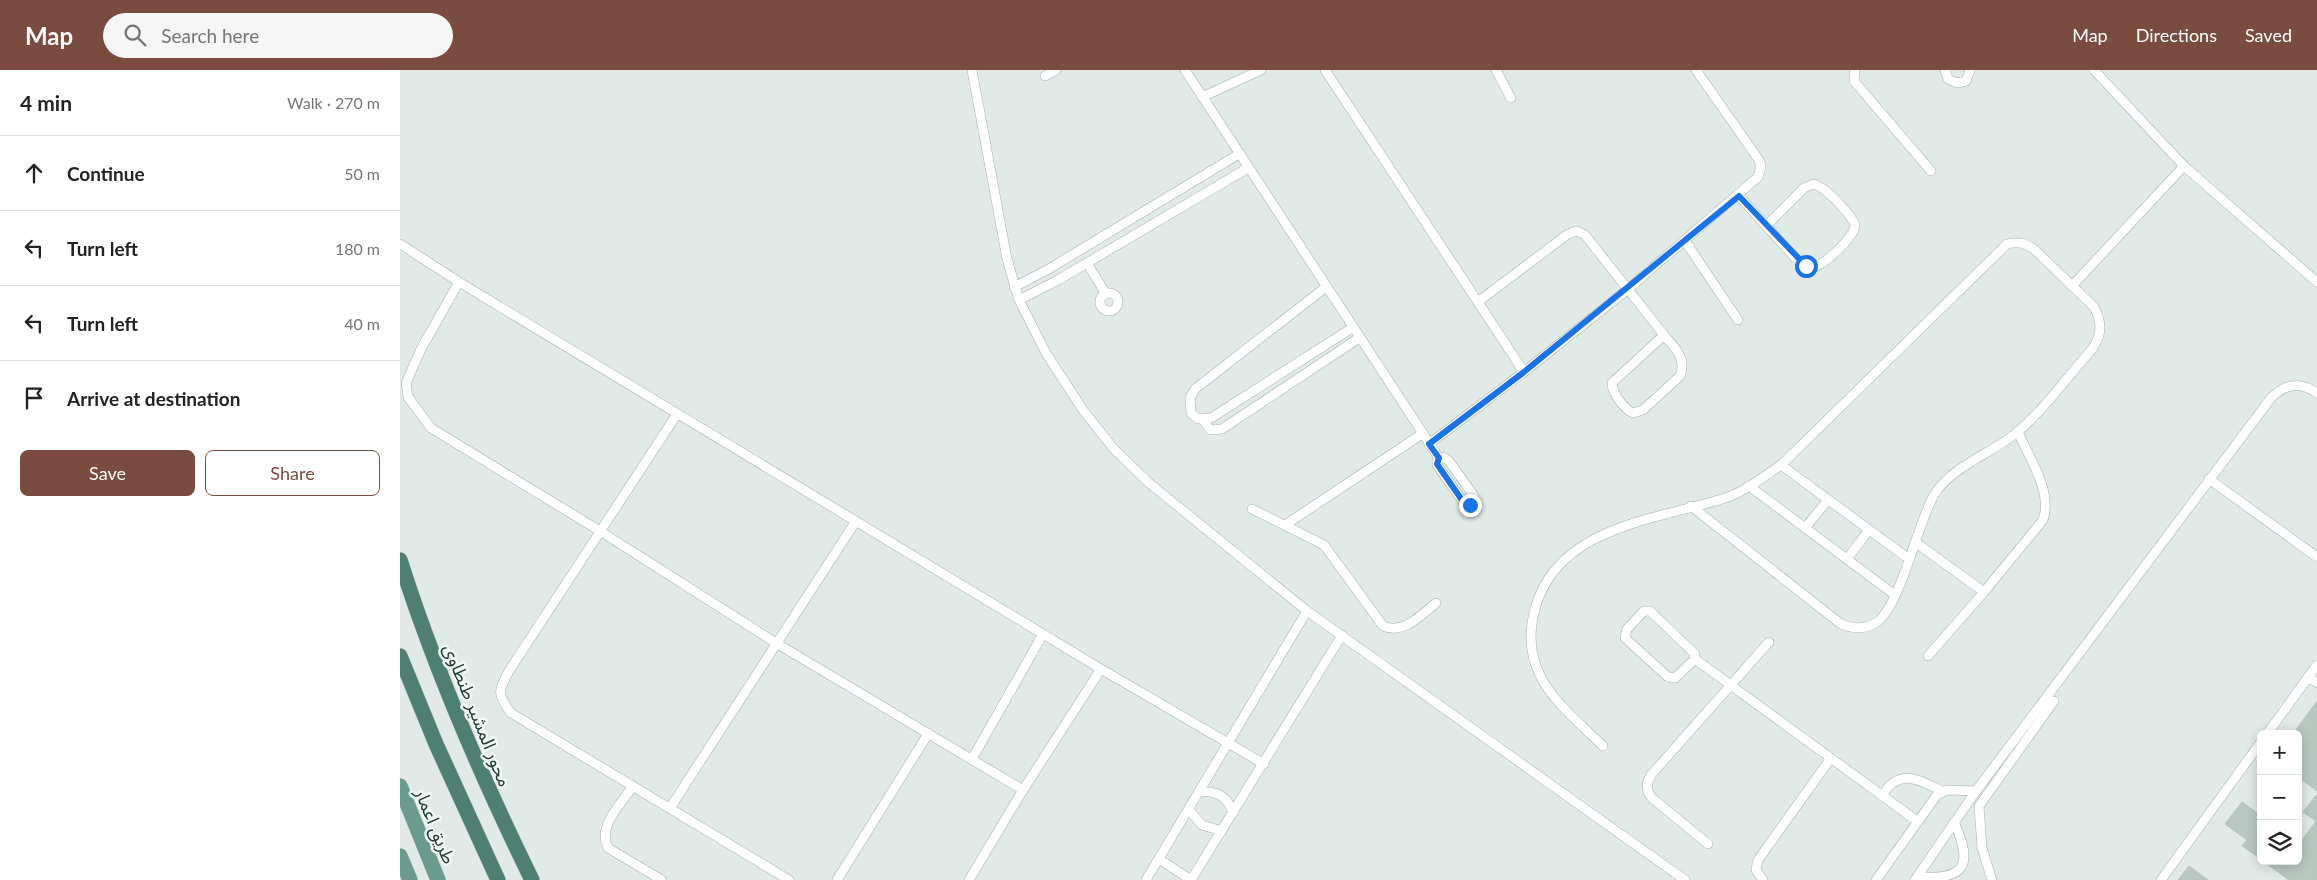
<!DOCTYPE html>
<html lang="en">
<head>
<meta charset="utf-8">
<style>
	body { margin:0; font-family:Lato,"Noto Sans Arabic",sans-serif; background:#f6f6f6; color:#222 }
	.controls { position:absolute; right:15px; bottom:15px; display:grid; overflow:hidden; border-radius:8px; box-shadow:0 2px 12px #0003 }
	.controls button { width:45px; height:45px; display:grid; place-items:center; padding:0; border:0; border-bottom:1px solid #e0e0e0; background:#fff; color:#222; font:25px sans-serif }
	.stop { position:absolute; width:15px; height:15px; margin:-11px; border:4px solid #1a73e8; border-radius:50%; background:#fff }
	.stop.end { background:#1a73e8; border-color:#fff; box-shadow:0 1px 5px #0008 }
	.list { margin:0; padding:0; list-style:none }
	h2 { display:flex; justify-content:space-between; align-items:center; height:65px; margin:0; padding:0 20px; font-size:21px }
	h2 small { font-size:16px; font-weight:400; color:#767676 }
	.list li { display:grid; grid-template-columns:32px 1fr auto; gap:15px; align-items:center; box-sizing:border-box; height:75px; padding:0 20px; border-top:1px solid #e0e0e0 }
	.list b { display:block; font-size:19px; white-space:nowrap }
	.list em { font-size:16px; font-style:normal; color:#767676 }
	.actions { display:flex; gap:10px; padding:15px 20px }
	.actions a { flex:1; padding:11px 0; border:1px solid #7a4c3f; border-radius:8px; text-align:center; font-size:18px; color:#7a4c3f }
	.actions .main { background:#7a4c3f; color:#fff }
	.icon { flex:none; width:28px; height:28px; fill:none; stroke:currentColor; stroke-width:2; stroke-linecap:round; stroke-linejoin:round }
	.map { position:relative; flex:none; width:1917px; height:810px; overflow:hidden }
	header { display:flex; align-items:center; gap:30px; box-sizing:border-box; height:70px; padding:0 25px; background:#7a4c3f; color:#fff }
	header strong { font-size:24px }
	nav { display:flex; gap:28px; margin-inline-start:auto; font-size:18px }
	.search { width:350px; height:45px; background:#f6f6f6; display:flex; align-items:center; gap:12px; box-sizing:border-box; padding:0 18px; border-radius:28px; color:#767676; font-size:19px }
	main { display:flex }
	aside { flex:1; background:#fff }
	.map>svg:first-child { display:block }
	.building { fill:#b9c7c1; stroke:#b4c3bc }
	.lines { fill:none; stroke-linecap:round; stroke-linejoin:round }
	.service-casing { stroke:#a4b1ac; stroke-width:10 }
	.primary-casing { stroke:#bdc4c2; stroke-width:16 }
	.trunk-casing { stroke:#bdc4c2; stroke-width:16 }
	.service { stroke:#fff; stroke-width:9 }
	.primary { stroke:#699c8e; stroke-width:15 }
	.trunk { stroke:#4d8072; stroke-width:15 }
	.route { stroke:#1a73e8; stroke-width:6 }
	.labels { text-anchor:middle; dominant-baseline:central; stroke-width:5; stroke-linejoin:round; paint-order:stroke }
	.street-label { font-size:18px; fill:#233932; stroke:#f1f7f4 }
</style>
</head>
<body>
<header>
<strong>Map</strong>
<div class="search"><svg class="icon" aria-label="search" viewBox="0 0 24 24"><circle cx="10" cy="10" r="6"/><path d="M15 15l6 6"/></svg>Search here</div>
<nav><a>Map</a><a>Directions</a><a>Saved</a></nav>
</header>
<main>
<aside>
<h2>4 min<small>Walk · 270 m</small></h2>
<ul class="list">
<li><svg class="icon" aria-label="ahead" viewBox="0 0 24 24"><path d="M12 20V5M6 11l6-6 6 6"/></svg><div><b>Continue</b></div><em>50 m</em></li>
<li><svg class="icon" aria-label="left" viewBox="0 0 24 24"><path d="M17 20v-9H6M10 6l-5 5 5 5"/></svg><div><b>Turn left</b></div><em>180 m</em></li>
<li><svg class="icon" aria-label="left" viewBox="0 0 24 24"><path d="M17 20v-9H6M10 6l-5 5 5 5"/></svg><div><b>Turn left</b></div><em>40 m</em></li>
<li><svg class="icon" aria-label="arrive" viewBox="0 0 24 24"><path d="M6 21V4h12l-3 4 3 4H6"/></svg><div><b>Arrive at destination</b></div></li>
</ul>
<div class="actions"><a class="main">Save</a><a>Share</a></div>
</aside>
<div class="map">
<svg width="1917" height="810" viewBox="0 0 1917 810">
	<rect width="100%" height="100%" fill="#e1eae6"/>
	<g class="building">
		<path d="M 1917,631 L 1917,721 L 1898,707 L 1898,664 L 1893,664 Z"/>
		<path d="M 1917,724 L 1917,810 L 1889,810 L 1863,791 L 1898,791 L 1898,776 L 1916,751 L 1903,742 Z"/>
		<path d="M 1842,732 L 1861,746 L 1861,789 L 1842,776 L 1847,770 L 1825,754 Z"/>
		<path d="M 1789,796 L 1808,810 L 1778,810 Z"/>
	</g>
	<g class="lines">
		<g class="service-casing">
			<g id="service">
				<path d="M 572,0 L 607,189 L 619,230 L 646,283 L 683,340 L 713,378 L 749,413 L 907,541 L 1285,810"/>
				<path d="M 785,0 L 1039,388"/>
				<path d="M 925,0 L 1124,302"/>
				<path d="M 1096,0 L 1111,28"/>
				<path d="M 1455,0 L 1454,11 L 1531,101"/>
				<path d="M 1545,0 L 1548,9 L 1557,13 L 1566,11 L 1570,0"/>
				<path d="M 1694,0 L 1784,96 L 1917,212"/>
				<path d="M 645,6 L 656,0"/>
				<path d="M 802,27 L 861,0"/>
				<path d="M 1339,126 L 1400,193 C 1405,196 1410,198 1416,196 C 1426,193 1454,167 1455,156 C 1452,145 1425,116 1413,114 L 1404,118 L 1366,156"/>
				<path d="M 1285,171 L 1338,250"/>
				<path d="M 0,174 L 59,212 L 701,599 L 864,694"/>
				<path d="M 687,193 L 706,224"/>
				<path d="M 59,212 L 21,279 L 6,313 L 8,327 L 31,358 L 200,461 L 376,573 L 623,720"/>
				<path d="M 1672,216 L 1784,96"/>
				<path d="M 614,217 L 647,200 L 839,84"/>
				<path d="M 926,217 L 795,319 L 790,328 L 791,343 L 798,349 L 811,348 L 952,258"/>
				<circle cx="709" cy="232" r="9"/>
				<path d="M 619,230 L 658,210 L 848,98"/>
				<path d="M 1079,231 L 1168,164 L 1177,161 L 1185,165 L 1264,265"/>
				<path d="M 1264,265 C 1275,278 1287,288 1280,306 L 1243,340 L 1233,343 C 1224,339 1212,323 1212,313 Z"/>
				<path d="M 277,344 L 109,601 C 98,620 97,625 111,643 L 389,810"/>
				<path d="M 803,350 L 810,360 L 822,359 L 959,268"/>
				<path d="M 1029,374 L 1124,302 L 1228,219 L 1358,107 L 1361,96 L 1359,90 L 1296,0"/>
				<path d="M 1043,387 L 1049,391 L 1074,426 L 1073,434 L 1064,433 L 1037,395 L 1037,391 Z"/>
				<path d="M 1381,395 L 1509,489"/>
				<path d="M 1809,409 L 1917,487"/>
				<path d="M 1349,416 L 1495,525"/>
				<path d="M 852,439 L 924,475 L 983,556 C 1003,565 1021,545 1036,533"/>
				<path d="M 885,455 L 1022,364"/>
				<path d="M 1405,458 L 1428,430"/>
				<path d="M 1515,472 L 1584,522"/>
				<path d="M 1447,489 L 1469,460"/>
				<path d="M 1244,541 L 1250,541 L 1295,584 L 1294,590 L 1275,608 L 1268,607 L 1225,568 L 1227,559 Z"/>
				<path d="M 1528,586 L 1584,522 L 1643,450 C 1653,422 1629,388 1618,362"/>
				<path d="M 1295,589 L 1517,751"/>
				<path d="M 1908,607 L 1917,613"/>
				<path d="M 1867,664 L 1917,595"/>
				<path d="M 1203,676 C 1162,636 1117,605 1135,539 C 1157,456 1257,450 1325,428 C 1346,421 1363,407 1381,395 L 1607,174 C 1619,171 1626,173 1635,180 L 1694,237 C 1702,252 1702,264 1693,278 C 1668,306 1645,339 1616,363 C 1591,384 1548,398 1533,427 C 1517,456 1500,536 1477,552 C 1465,560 1453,559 1441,554 L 1291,436"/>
				<path d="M 572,689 L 643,564"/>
				<path d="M 233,716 C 221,734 197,756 208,778 L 262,810"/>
				<path d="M 800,722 C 817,720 828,727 833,743"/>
				<path d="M 1482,726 C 1499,697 1519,710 1542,721"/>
				<path d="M 270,738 L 456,451"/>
				<path d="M 789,740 L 802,755 L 822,761"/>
				<path d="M 1308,774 L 1252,728 C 1246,721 1246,713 1251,705 L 1369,572"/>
				<path d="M 759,789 L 791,810"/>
				<path d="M 1517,807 C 1565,810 1574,796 1554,752"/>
				<path d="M 437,810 L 528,664"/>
				<path d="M 569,810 L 623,720 L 701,599"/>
				<path d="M 746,810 L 907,541"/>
				<path d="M 791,810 L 942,565"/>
				<path d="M 1363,810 L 1356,800 L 1358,790 L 1431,688"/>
				<path d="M 1476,810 L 1537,725 L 1547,720 L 1576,721"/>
				<path d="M 1515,810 L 1576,721 L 1871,328 C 1885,314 1900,311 1917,323"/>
				<path d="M 1592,810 L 1582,778 L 1579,736 L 1654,631"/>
				<path d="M 1761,810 L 1861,672"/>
			</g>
		</g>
		<g class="primary-casing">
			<g id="primary">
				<path d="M 0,716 L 38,810"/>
				<path d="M 0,786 L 10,810"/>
			</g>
		</g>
		<g class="trunk-casing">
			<g id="trunk">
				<path d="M 0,490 C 35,600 81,706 132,810"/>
				<path d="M 0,586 L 36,674 L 98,810"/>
			</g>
		</g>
		<use href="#service" class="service"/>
		<use href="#primary" class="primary"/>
		<use href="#trunk" class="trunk"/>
	</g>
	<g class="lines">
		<path class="route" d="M 1070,435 L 1064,433 L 1037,394 L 1039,388 L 1029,374 L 1124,302 L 1339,126 L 1406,196"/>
	</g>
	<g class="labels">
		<g class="street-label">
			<text transform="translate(78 645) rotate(68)">محور المشير طنطاوى</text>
			<text transform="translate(36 756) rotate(68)">طريق اعمار</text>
		</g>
	</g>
</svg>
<div class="controls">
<button>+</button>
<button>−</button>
<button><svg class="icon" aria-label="layers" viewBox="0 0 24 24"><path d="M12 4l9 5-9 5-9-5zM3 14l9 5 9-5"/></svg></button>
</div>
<div class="stop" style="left:1406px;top:196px"></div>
<div class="stop end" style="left:1070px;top:435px"></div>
</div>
</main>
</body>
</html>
